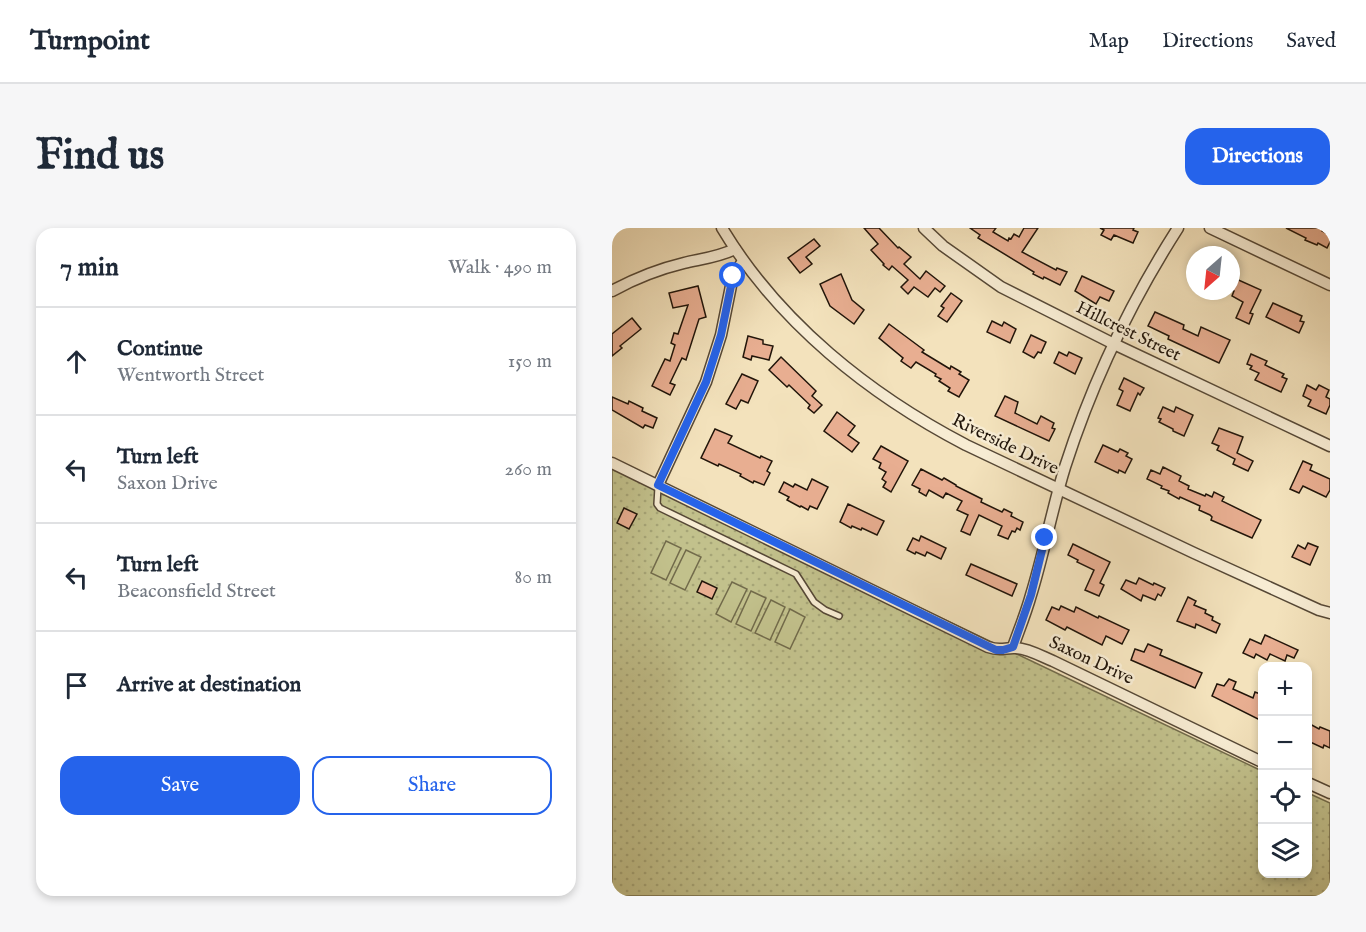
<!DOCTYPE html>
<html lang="en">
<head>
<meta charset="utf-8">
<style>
	body { margin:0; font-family:"IM FELL English",serif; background:#f6f6f7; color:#1f2937 }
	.controls { position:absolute; right:18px; bottom:18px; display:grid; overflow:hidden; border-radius:12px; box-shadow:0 3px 9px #0003 }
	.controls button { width:54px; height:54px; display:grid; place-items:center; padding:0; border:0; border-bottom:2px solid #e0e1e3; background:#fff; color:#1f2937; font:30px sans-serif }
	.compass { position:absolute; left:574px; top:18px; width:54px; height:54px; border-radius:50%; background:#fff; box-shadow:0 3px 9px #0003; rotate:207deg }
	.stop { position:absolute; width:18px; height:18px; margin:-14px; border:4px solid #2563eb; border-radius:50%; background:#fff }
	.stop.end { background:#2563eb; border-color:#fff; box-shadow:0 2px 6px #0008 }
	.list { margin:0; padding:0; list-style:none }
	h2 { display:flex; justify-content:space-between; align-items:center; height:78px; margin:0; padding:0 24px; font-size:26px }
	h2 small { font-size:20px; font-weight:400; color:#747a83 }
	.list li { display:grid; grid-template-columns:39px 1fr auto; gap:18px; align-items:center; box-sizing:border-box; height:108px; padding:0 24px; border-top:2px solid #e0e1e3 }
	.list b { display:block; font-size:22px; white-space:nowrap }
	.list p { margin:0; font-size:20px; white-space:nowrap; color:#747a83 }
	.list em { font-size:20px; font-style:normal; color:#747a83 }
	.actions { display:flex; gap:12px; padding:18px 24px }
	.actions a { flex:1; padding:14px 0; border:2px solid #2563eb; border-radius:18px; text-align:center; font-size:21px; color:#2563eb }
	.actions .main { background:#2563eb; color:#fff }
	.icon { flex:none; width:33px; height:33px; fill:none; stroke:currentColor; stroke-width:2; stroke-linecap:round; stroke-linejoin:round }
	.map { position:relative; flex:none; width:718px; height:668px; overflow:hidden; border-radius:18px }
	header { display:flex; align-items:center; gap:36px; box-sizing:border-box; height:84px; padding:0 30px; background:#fff; border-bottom:2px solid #e0e1e3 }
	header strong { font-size:28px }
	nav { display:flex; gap:33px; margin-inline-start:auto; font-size:21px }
	.intro { display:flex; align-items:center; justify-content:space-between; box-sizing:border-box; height:144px; padding:0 36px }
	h1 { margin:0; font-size:42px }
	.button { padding:15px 27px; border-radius:18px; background:#2563eb; color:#fff; font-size:21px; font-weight:700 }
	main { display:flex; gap:36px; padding:0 36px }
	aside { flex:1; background:#fff; border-radius:18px; box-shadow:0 3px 9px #0003 }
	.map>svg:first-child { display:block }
	.grass { fill:url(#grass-dots); stroke:#726b4b; stroke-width:1.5 }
	.pitch { fill:#c2c18c; stroke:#726b4b; stroke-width:1.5 }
	.building { fill:#e8ae91; stroke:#21150a; stroke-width:1.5 }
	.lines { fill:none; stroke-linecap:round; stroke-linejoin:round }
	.service-casing { stroke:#564836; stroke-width:8 }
	.minor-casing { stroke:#564836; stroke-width:13 }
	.service { stroke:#f7ecd3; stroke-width:5 }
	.minor { stroke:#f7ecd3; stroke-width:10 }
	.route { stroke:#2563eb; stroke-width:8 }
	.labels { text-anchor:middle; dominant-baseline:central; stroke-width:5; stroke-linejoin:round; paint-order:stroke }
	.street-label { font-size:18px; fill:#21150a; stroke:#f7ecd3 }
</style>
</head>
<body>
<header>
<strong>Turnpoint</strong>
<nav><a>Map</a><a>Directions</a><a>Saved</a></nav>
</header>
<div class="intro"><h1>Find us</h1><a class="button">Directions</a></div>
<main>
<aside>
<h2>7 min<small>Walk · 490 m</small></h2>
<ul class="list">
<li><svg class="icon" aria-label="ahead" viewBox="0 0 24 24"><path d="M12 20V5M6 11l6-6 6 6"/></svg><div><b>Continue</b><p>Wentworth Street</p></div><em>150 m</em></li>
<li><svg class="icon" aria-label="left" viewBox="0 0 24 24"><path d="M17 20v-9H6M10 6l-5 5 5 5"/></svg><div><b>Turn left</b><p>Saxon Drive</p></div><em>260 m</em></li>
<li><svg class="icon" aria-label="left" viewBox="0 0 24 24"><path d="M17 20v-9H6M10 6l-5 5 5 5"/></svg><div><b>Turn left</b><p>Beaconsfield Street</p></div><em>80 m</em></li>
<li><svg class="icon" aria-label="arrive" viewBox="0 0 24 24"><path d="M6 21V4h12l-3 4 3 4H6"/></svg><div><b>Arrive at destination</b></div></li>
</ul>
<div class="actions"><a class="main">Save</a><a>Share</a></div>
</aside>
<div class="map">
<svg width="718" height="668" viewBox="0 0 718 668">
	<defs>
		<pattern id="grass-dots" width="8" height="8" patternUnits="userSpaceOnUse" patternTransform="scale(1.5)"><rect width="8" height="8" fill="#c2c18c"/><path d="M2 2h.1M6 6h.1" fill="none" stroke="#a6a577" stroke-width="1.8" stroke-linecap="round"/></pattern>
	</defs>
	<rect width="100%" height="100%" fill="#f3e2bc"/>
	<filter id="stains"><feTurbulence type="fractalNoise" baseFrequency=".00333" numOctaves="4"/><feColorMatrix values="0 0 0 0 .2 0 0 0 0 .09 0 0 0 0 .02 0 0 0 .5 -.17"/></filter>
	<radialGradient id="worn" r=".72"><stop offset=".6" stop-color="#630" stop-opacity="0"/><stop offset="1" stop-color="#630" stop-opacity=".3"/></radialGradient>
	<path class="grass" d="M 0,233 L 650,543 L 650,646 L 696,646 L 696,565 L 718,575 L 718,668 L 0,668 Z"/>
	<g class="pitch">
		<path d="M 54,313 L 69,320 L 54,352 L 39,345 Z"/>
		<path d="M 74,322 L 89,329 L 73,362 L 58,355 Z"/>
		<path d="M 120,354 L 135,361 L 119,394 L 104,386 Z"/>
		<path d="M 139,363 L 154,370 L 139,403 L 124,396 Z"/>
		<path d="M 159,372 L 173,379 L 158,412 L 143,405 Z"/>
		<path d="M 178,381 L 193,389 L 178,421 L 163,414 Z"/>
	</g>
	<g class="building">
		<path d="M 252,0 L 267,0 L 286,20 L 287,19 L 299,29 L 292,36 L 308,51 L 314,43 L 333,58 L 328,64 L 323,60 L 316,69 L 302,59 L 296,66 L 289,59 L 296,52 L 280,38 L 277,42 L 271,37 L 272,36 L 259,22 L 266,16 Z"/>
		<path d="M 358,0 L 384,0 L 381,4 L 396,13 L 397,10 L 399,11 L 402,6 L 407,9 L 412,0 L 426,0 L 410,24 L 444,42 L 445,40 L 455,44 L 448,57 L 432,49 L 431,51 L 421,46 L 422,44 L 366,10 L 368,7 Z"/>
		<path d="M 488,0 L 522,0 L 521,2 L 526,4 L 521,15 L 502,7 L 499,12 L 489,7 L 492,2 Z"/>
		<path d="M 674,0 L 712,0 L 710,3 L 718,7 L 718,14 L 715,20 L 706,15 L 705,17 L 693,12 L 694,10 Z"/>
		<path d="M 202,11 L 208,18 L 194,29 L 200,36 L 188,45 L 176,30 Z"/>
		<path d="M 229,46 L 240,72 L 252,82 L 242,96 L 218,78 L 208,56 Z"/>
		<path d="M 470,48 L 502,63 L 497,73 L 488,69 L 484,76 L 463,63 Z"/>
		<path d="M 622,50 L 649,62 L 638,85 L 641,86 L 637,96 L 624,90 L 631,74 L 620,68 L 622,63 L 619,62 L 619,56 Z"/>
		<path d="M 86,58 L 94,89 L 87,91 L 74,132 L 70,130 L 58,155 L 63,157 L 58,167 L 40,158 L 53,131 L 58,133 L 63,117 L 59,115 L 62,105 L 66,106 L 76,77 L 61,80 L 57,65 Z"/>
		<path d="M 339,65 L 350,73 L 335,94 L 326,88 L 332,80 L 329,78 Z"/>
		<path d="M 661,75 L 690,88 L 688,93 L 692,94 L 687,105 L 654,89 Z"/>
		<path d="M 543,84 L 572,97 L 571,101 L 586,108 L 589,99 L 618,112 L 607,135 L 556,111 L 557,108 L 536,98 Z"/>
		<path d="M 20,90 L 29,101 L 8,118 L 10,120 L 0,128 L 0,106 Z"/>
		<path d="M 380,93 L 390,98 L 392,94 L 404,101 L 398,115 L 375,104 Z"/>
		<path d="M 277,96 L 312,122 L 310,124 L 338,141 L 339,138 L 349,144 L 347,146 L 357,152 L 347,169 L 336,163 L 338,160 L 327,153 L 329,151 L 323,148 L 324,146 L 304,134 L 299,140 L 289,133 L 291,130 L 267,110 Z"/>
		<path d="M 419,107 L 434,114 L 429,125 L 426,124 L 422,130 L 411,124 Z"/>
		<path d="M 136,108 L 151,112 L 151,116 L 161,118 L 157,132 L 140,128 L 139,132 L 131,129 Z"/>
		<path d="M 447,124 L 455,128 L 457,124 L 470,130 L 463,146 L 442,135 Z"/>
		<path d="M 639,126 L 655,133 L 653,137 L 672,146 L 670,149 L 675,151 L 669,164 L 643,152 L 647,145 L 638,141 L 640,138 L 635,136 Z"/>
		<path d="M 169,129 L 204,163 L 200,168 L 210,177 L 202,185 L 196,180 L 198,177 L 177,157 L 175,159 L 157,142 Z"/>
		<path d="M 130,146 L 146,153 L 136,175 L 129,172 L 124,181 L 114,176 Z"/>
		<path d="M 512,150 L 532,160 L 528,167 L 526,165 L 518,183 L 505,177 L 511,163 L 507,161 Z"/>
		<path d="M 695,157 L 704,162 L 707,157 L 717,162 L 714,169 L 718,171 L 718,177 L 714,186 L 696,178 L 699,172 L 691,168 Z"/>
		<path d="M 393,168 L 406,174 L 403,185 L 425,196 L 429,188 L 442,195 L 440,200 L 443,201 L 437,213 L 383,188 Z"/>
		<path d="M 0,169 L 16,176 L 17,173 L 31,180 L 30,183 L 45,190 L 41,200 L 33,197 L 31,200 L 0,182 Z"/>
		<path d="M 551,179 L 562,184 L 564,179 L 581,187 L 572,208 L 561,203 L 561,201 L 547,194 L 549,191 L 546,190 Z"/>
		<path d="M 225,184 L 243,198 L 236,207 L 247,215 L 240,224 L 212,203 Z"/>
		<path d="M 607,200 L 631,209 L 625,225 L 641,233 L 636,243 L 621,236 L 623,231 L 605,222 L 607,218 L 600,215 Z"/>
		<path d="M 103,201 L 120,208 L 116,215 L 148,230 L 149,228 L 160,233 L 155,243 L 158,245 L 152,257 L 142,253 L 141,255 L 128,248 L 129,246 L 107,236 L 106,238 L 89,230 Z"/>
		<path d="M 491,217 L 506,224 L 508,221 L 516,225 L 514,228 L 520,231 L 513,245 L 507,242 L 506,245 L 483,234 Z"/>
		<path d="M 269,218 L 296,233 L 279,264 L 271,259 L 274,254 L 270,251 L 274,244 L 267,240 L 269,235 L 261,231 Z"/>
		<path d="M 691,233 L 700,237 L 698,242 L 718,251 L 718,262 L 714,269 L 691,258 L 687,265 L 678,261 Z"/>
		<path d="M 551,239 L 569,248 L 567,253 L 577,258 L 576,261 L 593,268 L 594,266 L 600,269 L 602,264 L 612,269 L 610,273 L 649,292 L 640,310 L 599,292 L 600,289 L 598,287 L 587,282 L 588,278 L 568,269 L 567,271 L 556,265 L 557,263 L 549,260 L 550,258 L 535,251 L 539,242 L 548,246 Z"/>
		<path d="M 309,241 L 330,252 L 332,250 L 344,257 L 344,258 L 370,271 L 369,274 L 390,284 L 392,281 L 400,285 L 399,288 L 411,294 L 408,302 L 405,300 L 403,304 L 400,303 L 396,311 L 386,307 L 390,298 L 367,287 L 358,307 L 349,303 L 356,287 L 345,282 L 350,273 L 334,265 L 331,270 L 317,262 L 314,268 L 307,264 L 308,261 L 300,257 Z"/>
		<path d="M 200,251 L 216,259 L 205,281 L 198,278 L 196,282 L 189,278 L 188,279 L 175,272 L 177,269 L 167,264 L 172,254 L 181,259 L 183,256 L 195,262 Z"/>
		<path d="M 236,276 L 272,293 L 265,307 L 250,300 L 249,302 L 240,298 L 239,300 L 228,294 Z"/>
		<path d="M 12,280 L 25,286 L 17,301 L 5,295 Z"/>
		<path d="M 309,308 L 334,320 L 329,331 L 315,324 L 313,328 L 304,324 L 303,326 L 295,322 L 301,310 L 307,313 Z"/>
		<path d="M 696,315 L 706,319 L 698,337 L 680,329 L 686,317 L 693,321 Z"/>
		<path d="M 461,316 L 498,334 L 488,355 L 492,357 L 487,368 L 473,362 L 482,342 L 465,334 L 466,332 L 456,327 Z"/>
		<path d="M 359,336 L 405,356 L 400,368 L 354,347 Z"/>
		<path d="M 527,350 L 541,357 L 542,355 L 553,360 L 549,368 L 546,366 L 543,372 L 531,367 L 529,373 L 509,361 L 514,352 L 524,356 Z"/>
		<path d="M 90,353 L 105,360 L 100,371 L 85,364 Z"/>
		<path d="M 576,369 L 584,373 L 582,377 L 594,382 L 593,385 L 601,389 L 600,392 L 608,396 L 604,405 L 584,396 L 583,400 L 565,393 Z"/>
		<path d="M 449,378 L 462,384 L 464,379 L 486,390 L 487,388 L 517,402 L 510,416 L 494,408 L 490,417 L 455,399 L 453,402 L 434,392 L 440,379 L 447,382 Z"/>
		<path d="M 653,407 L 686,422 L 682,430 L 675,427 L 673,433 L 658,426 L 655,432 L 644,426 L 642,430 L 631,425 L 638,411 L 649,416 Z"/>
		<path d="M 536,416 L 550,422 L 548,427 L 590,445 L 583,460 L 519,432 L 523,421 L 532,424 Z"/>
		<path d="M 617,451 L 624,454 L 621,461 L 641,470 L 643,464 L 651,467 L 651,486 L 648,492 L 600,468 L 605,456 L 612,458 Z"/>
		<path d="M 696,495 L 707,501 L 708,499 L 718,503 L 718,520 L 712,517 L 711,520 L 696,513 Z"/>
	</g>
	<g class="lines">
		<g class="service-casing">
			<path id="service" d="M 46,259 L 45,276 L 48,280 L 184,346 L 202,374 L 213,382 L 227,388"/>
		</g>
		<g class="minor-casing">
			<g id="minor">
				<path d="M 110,0 C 167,95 258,167 354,217 L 582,325 L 707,382 L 718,385"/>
				<path d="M 312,0 L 331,18 L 389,59 L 502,116 L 718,218"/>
				<path d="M 598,0 L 718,57"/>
				<path d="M 0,63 C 22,51 47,41 72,35 C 89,31 107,29 123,21"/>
				<path d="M 0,235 L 376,419 C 390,424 393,419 404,420 C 417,421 429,428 441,433 L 650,534"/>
				<path d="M 46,257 L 94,154 L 109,107 L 121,48 L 131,33"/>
				<path d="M 401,419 C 407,402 414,385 419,367 C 432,325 440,281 453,239 C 480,155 518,75 566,0"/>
				<path d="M 696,555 L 718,565"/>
			</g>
		</g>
		<use href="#service" class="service"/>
		<use href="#minor" class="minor"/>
	</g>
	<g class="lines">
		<path class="route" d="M 121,48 L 109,107 L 94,154 L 46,257 L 384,422 L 391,422 L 401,419 L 419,367 L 433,310"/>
	</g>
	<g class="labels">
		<g class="street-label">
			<text transform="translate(516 104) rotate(26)">Hillcrest Street</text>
			<text transform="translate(393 217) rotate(26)">Riverside Drive</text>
			<text transform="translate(479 433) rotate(25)">Saxon Drive</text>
		</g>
	</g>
	<rect width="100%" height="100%" filter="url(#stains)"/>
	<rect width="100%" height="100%" fill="url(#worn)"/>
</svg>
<div class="controls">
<button>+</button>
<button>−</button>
<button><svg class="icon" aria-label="locate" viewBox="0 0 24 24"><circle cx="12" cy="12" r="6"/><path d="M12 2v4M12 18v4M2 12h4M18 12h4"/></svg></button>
<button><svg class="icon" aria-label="layers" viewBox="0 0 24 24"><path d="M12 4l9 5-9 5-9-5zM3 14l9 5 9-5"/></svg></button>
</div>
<svg class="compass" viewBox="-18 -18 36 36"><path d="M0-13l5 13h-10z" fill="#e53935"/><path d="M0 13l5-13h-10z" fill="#747a83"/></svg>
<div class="stop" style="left:121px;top:48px"></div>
<div class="stop end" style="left:433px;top:310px"></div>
</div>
</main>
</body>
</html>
